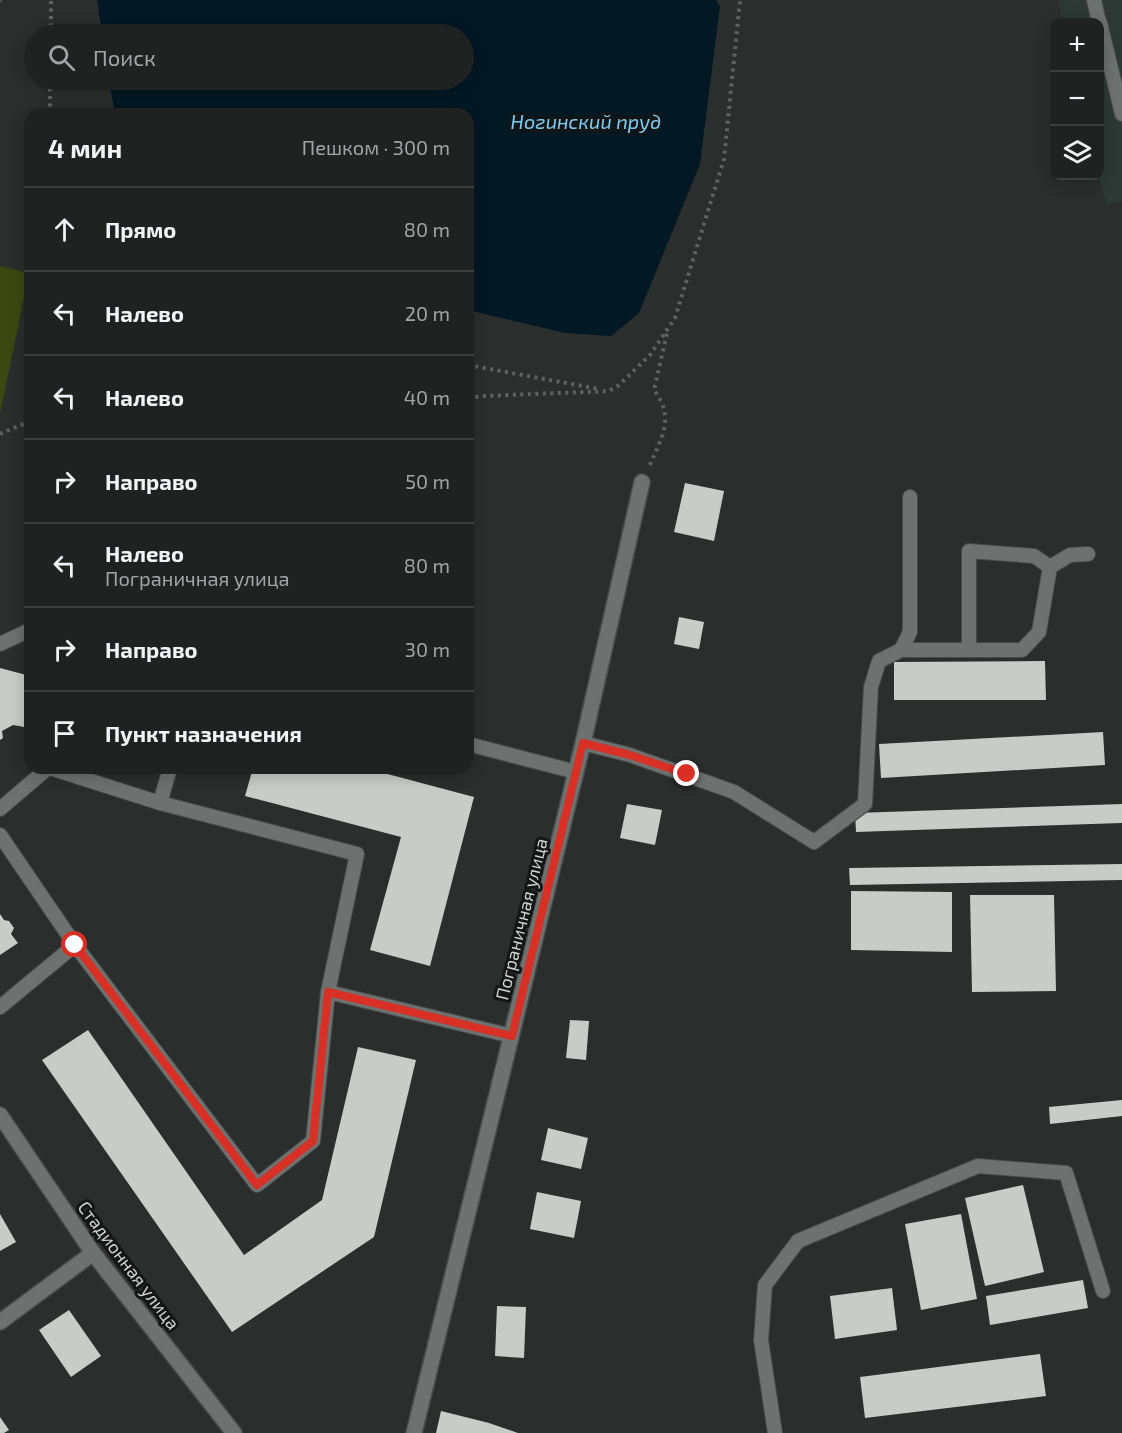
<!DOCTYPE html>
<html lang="ru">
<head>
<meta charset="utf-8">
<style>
	body { margin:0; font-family:"Exo 2",sans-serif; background:#2d2f2f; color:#f1f3f6 }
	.controls { position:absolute; right:18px; top:18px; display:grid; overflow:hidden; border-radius:12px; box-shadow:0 3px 15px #0003 }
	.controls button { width:54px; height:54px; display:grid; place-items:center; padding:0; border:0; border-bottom:2px solid #3d3f40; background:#202222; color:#f1f3f6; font:30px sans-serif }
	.stop { position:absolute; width:18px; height:18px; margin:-14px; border:4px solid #d93025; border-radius:50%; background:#fff }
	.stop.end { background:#d93025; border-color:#fff; box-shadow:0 2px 6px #0008 }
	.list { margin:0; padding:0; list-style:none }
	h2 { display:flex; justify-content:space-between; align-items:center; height:78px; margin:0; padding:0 24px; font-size:26px }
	h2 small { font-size:20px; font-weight:400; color:#a2a4a5 }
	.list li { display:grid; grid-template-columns:39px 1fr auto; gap:18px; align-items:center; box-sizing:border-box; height:84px; padding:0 24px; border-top:2px solid #3d3f40 }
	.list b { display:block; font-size:22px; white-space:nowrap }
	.list p { margin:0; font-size:20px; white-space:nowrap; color:#a2a4a5 }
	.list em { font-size:20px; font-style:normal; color:#a2a4a5 }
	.icon { flex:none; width:33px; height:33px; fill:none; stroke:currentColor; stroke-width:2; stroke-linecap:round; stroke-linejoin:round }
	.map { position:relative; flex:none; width:1122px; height:1433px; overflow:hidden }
	.search { position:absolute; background:#202222; box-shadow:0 3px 15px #0003; left:24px; top:24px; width:450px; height:66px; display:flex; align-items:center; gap:15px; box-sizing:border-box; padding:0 21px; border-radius:33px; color:#a2a4a5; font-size:22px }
	.panel { position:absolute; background:#202222; box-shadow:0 3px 15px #0003; left:24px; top:108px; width:450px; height:666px; border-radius:18px }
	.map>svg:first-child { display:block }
	.built { fill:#2e3936 }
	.green { fill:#3c4811 }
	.water { fill:#021824 }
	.building { fill:#c8cbc8 }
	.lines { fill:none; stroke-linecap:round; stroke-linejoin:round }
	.lane-casing { stroke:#484b4a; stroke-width:16 }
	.street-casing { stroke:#484b4a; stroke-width:18 }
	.path { stroke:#5e6261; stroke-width:4; stroke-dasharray:3 4.5; stroke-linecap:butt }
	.lane { stroke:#6d7170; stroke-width:14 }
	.street { stroke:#6d7170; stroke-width:15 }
	.route { stroke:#d93025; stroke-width:8 }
	.labels { text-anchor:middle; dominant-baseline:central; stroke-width:6; stroke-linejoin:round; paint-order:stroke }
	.street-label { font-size:18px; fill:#d1d4d3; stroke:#141615 }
	.water-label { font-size:20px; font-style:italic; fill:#7dcbf7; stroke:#141615 }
</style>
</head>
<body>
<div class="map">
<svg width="1122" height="1433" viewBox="0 0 1122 1433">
	<rect width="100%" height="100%" fill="#2a2e2d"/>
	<path class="built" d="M 1058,0 L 1122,0 L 1122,201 L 1106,204 L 1099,176 L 1100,22 L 1063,22 Z"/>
	<path class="green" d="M 0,266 L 29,273 L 0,414 Z"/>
	<path class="water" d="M 97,0 L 716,0 L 720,6 L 700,164 L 639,313 L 611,336 L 565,333 L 468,310 L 468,114 L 115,114 L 109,80 L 464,80 L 464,34 L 102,34 Z"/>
	<g class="building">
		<path d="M 685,483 L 724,491 L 714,541 L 674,532 Z"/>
		<path d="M 679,617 L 704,622 L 699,649 L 674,644 Z"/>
		<path d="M 1045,661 L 1046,700 L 894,700 L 894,662 Z"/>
		<path d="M 0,668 L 30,676 L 30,737 L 25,734 L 24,727 L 13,725 L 2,731 L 3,738 L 0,740 Z"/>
		<path d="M 1103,732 L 1105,765 L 881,778 L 879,744 Z"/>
		<path d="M 253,768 L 365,768 L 474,797 L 430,966 L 370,950 L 401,837 L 245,796 Z"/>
		<path d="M 627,804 L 662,810 L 655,845 L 620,838 Z"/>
		<path d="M 1122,804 L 1122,823 L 856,832 L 855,813 Z"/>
		<path d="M 1122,864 L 1122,880 L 850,885 L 849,868 Z"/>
		<path d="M 851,891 L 952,892 L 952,952 L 851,950 Z"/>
		<path d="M 970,895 L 1054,895 L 1056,991 L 972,992 Z"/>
		<path d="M 0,914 L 4,920 L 9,921 L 14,928 L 11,934 L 18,943 L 0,955 Z"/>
		<path d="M 570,1020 L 589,1021 L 586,1060 L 566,1058 Z"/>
		<path d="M 88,1030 L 244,1255 L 322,1200 L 358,1047 L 416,1060 L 374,1237 L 232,1332 L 42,1060 Z"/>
		<path d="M 1122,1100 L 1122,1116 L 1050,1124 L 1049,1107 Z"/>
		<path d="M 548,1128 L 588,1138 L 581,1169 L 541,1160 Z"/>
		<path d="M 1023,1185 L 1044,1272 L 985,1286 L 965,1198 Z"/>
		<path d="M 537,1192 L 581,1201 L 574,1238 L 530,1229 Z"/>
		<path d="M 0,1214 L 16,1242 L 0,1251 Z"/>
		<path d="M 961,1214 L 977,1299 L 921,1310 L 905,1224 Z"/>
		<path d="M 1083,1280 L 1088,1308 L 990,1325 L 986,1296 Z"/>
		<path d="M 892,1288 L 897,1330 L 835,1339 L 830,1296 Z"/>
		<path d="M 497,1306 L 526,1307 L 524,1358 L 495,1356 Z"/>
		<path d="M 69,1310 L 101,1356 L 71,1377 L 39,1330 Z"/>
		<path d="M 1040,1354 L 1046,1396 L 865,1418 L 860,1377 Z"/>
		<path d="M 441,1411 L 489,1423 L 518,1433 L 436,1433 Z"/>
		<path d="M 0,1417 L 9,1430 L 4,1433 L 0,1433 Z"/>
	</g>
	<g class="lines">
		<g class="lane-casing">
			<g id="lane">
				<path d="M 1094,0 L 1099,22"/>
				<path d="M 1100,23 L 1122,114"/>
				<path d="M 0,644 L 30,630"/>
				<path d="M 901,650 L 910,632 L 910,497"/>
				<path d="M 969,650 L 969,551 L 1034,556 L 1050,567"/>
				<path d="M 583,743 L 630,755 L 734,792 L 814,842 L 865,804 L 871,687 L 879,661 L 901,650 L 1022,650 L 1039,632 L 1050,567 L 1070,555 L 1088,554"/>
				<path d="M 468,744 L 576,772"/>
				<path d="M 50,768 L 160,803 L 170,768"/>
				<path d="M 160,803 L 357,854 L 328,992 L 512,1036"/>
				<path d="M 0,809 L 48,768"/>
				<path d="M 0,835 L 75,945 L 0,1007"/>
				<path d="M 75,945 L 257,1185 L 313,1141 L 328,992"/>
				<path d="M 775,1433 L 761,1340 L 765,1285 L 798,1241 L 978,1166 L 1066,1173 L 1103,1291"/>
			</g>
		</g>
		<g class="street-casing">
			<g id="street">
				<path d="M 0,1115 L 93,1253 L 234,1433"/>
				<path d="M 0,1322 L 93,1253"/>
				<path d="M 414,1433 L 583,743 L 642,482"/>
			</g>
		</g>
		<g class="path">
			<path d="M 0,1 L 1,0"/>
			<path d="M 51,34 L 51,0"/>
			<path d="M 50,114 L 50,80"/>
			<path d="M 468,365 L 599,389"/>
			<path d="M 468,398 L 484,396 L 609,391 L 619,385 L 650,355 L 675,318 L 724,159 L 740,0"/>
			<path d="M 0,434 L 30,421"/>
			<path d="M 650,465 C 662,436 675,418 654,390 L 667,333"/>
		</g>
		<use href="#lane" class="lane"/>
		<use href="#street" class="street"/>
	</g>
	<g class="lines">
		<path class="route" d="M 75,945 L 257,1185 L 313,1141 L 328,992 L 512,1036 L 583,743 L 630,755 L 687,774"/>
	</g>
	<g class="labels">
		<g class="street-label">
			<text transform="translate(521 919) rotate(-76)">Пограничная улица</text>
			<text transform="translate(129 1265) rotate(53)">Стадионная улица</text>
		</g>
		<g class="water-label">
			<text x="586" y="121">Ногинский пруд</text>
		</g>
	</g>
</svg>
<div class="controls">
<button>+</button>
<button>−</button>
<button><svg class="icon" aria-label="layers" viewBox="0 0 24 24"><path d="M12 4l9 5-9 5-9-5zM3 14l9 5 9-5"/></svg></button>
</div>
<div class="stop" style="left:75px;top:945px"></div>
<div class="stop end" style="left:687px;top:774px"></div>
<div class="search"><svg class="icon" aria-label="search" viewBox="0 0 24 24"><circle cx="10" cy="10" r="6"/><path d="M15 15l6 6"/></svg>Поиск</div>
<section class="panel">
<h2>4 мин<small>Пешком · 300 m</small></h2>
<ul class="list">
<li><svg class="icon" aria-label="ahead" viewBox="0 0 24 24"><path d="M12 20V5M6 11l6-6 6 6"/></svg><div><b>Прямо</b></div><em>80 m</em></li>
<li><svg class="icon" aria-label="left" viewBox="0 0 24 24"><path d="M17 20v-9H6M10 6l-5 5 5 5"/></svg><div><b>Налево</b></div><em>20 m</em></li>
<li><svg class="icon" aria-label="left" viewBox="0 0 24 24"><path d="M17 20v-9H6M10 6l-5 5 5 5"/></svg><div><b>Налево</b></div><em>40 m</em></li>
<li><svg class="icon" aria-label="right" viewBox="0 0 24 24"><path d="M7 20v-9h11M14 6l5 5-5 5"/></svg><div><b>Направо</b></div><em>50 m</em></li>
<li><svg class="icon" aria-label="left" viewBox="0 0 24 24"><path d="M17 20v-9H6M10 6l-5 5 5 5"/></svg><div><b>Налево</b><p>Пограничная улица</p></div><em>80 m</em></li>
<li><svg class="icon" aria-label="right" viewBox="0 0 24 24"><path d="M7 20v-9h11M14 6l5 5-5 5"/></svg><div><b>Направо</b></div><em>30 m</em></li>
<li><svg class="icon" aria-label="arrive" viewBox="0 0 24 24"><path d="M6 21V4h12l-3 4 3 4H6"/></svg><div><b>Пункт назначения</b></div></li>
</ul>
</section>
</div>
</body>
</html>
